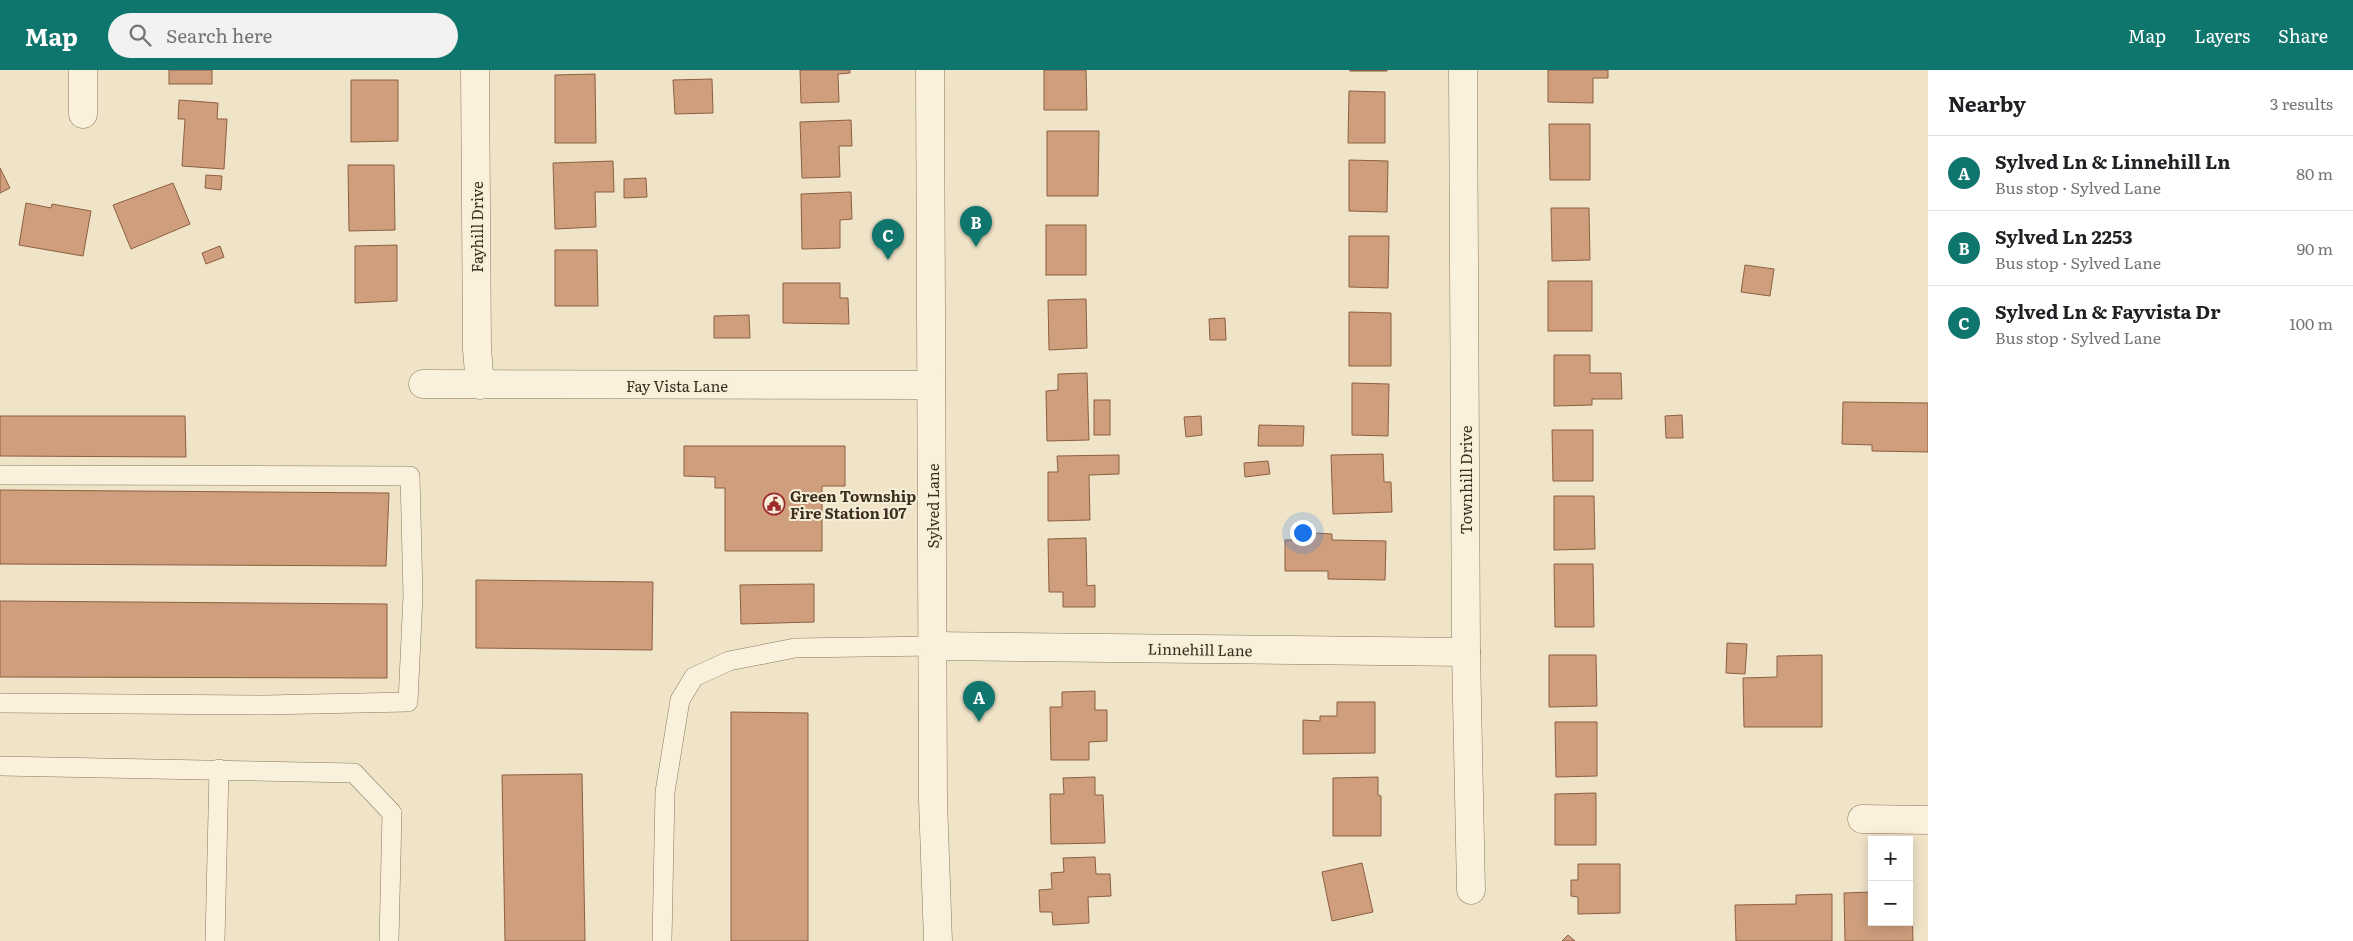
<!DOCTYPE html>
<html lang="en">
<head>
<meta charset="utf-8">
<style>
	body { margin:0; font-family:Literata,serif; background:#f2f2f2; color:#202124 }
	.controls { position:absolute; right:15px; bottom:15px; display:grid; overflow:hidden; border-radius:0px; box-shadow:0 2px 12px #0003 }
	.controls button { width:45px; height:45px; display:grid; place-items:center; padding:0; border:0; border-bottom:1px solid #e0e0e0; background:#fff; color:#202124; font:25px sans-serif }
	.you { position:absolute; left:1302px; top:462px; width:18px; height:18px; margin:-12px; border:4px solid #fff; border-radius:50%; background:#1a73e8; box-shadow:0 0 0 8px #1a73e833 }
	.badge { display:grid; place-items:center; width:32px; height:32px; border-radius:50%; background:#0f766e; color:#fff; font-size:16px; font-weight:700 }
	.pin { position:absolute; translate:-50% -41px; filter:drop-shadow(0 1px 2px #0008) }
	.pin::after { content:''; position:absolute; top:26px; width:18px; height:15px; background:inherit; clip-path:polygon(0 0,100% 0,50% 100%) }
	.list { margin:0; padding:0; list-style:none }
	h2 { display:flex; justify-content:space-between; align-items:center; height:65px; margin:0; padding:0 20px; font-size:21px }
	h2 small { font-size:16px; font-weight:400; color:#757577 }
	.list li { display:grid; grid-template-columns:32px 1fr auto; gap:15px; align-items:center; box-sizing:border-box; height:75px; padding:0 20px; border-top:1px solid #e0e0e0 }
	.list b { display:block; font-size:19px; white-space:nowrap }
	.list p { margin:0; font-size:16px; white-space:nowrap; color:#757577 }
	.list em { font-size:16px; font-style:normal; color:#757577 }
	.icon { flex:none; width:28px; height:28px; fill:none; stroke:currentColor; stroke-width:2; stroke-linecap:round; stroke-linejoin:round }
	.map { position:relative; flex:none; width:1928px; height:871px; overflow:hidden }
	header { display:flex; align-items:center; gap:30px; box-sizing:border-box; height:70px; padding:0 25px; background:#0f766e; color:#fff }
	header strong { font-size:24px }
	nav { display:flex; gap:28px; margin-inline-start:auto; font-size:18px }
	.search { width:350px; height:45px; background:#f2f2f2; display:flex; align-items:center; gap:12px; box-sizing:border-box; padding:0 18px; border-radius:28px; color:#757577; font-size:19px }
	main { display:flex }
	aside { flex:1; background:#fff }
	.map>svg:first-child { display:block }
	.building { fill:#cf9f7d; stroke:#8d5f41 }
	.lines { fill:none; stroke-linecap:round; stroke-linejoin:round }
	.service-casing { stroke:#8d765c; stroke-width:20 }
	.minor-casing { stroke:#8d765c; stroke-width:29 }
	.service { stroke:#faf1dc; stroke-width:19 }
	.minor { stroke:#faf1dc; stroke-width:28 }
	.labels { text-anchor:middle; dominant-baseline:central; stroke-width:4; stroke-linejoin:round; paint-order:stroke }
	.street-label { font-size:15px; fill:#3d2e20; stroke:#f7eed8 }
	.poi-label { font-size:15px; font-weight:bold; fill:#3d2e20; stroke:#f7eed8; text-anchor:start }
</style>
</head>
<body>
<header>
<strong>Map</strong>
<div class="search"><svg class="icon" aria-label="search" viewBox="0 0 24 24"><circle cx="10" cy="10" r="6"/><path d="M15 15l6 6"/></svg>Search here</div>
<nav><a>Map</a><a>Layers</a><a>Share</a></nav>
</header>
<main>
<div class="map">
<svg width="1928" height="871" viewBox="0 0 1928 871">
	<rect width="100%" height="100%" fill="#f0e4c8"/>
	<g class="building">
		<rect x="169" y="0" width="43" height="14"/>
		<path d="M 800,0 L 850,0 L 850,3 L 838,4 L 839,32 L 801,33 Z"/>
		<path d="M 1044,0 L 1086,0 L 1087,40 L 1044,40 Z"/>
		<rect x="1350" y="0" width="37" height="1"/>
		<path d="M 1548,0 L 1608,0 L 1608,8 L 1593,8 L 1593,33 L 1548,32 Z"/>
		<path d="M 595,4 L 596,73 L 555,73 L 555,5 Z"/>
		<path d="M 712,9 L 713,43 L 675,44 L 673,10 Z"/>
		<path d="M 351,10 L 398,10 L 398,71 L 351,72 Z"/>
		<path d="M 1349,21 L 1385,22 L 1385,73 L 1348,73 Z"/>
		<path d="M 179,30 L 218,33 L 217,49 L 227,49 L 224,99 L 182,96 L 185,49 L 178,49 Z"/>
		<path d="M 851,50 L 852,76 L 839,76 L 840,107 L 802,108 L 800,52 Z"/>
		<path d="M 1549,54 L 1590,54 L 1590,110 L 1550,110 Z"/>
		<path d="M 1047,61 L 1099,61 L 1098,126 L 1047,126 Z"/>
		<path d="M 1349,90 L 1388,91 L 1387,142 L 1349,141 Z"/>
		<path d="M 613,91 L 614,122 L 595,122 L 596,157 L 555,159 L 553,93 Z"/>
		<path d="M 348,95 L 394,95 L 395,160 L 349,161 Z"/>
		<path d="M 0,98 L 10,118 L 0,123 Z"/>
		<path d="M 206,105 L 222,106 L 221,120 L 205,118 Z"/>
		<path d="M 646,108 L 647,127 L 624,128 L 624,109 Z"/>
		<path d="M 173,113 L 190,154 L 131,179 L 113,135 Z"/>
		<path d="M 851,122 L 852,149 L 840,150 L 840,178 L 802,179 L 801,124 Z"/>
		<path d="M 26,133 L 51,138 L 52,134 L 91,141 L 83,186 L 19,175 Z"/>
		<path d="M 1551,138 L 1589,138 L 1590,190 L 1552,191 Z"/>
		<rect x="1046" y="155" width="40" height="50"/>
		<path d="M 1349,166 L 1389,166 L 1388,218 L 1349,217 Z"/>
		<path d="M 397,175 L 397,231 L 355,233 L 355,176 Z"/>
		<path d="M 220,176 L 224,187 L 206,194 L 202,183 Z"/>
		<path d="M 555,180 L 597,180 L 598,236 L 555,236 Z"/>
		<path d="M 1745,195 L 1774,199 L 1770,226 L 1741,222 Z"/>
		<rect x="1548" y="211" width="44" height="50"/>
		<path d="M 783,213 L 840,213 L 840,228 L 848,228 L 849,254 L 783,253 Z"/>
		<path d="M 1086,229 L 1087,278 L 1049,280 L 1048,230 Z"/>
		<path d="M 1349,242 L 1391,243 L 1391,296 L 1349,296 Z"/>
		<path d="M 749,245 L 750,268 L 714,268 L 714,246 Z"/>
		<path d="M 1225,248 L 1226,270 L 1210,270 L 1209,249 Z"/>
		<path d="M 1554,285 L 1590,285 L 1590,303 L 1621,303 L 1622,329 L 1592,329 L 1592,335 L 1554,336 Z"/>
		<path d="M 1087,303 L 1089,370 L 1047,371 L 1046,321 L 1058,320 L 1058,304 Z"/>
		<path d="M 1352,313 L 1389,314 L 1388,366 L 1352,365 Z"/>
		<rect x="1094" y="330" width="16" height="35"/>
		<path d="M 1843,332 L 1928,333 L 1928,382 L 1872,381 L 1872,375 L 1842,374 Z"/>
		<path d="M 1682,345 L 1683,368 L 1666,368 L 1665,346 Z"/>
		<path d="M 0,346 L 185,346 L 186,387 L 0,386 Z"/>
		<path d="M 1201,346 L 1202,365 L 1186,367 L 1184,347 Z"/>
		<path d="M 1259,355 L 1304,356 L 1303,376 L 1258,376 Z"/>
		<path d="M 1552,360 L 1593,360 L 1593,411 L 1553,411 Z"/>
		<path d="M 684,376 L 845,376 L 845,416 L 822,416 L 822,481 L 725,481 L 725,418 L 715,418 L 715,407 L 684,406 Z"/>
		<path d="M 1383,384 L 1384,412 L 1391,412 L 1392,442 L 1333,444 L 1331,385 Z"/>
		<path d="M 1119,385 L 1119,404 L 1089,405 L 1090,450 L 1048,451 L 1048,402 L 1058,402 L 1057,386 Z"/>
		<path d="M 1268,391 L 1270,404 L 1245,407 L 1244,393 Z"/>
		<path d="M 0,420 L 389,423 L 386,496 L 0,494 Z"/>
		<path d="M 1554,426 L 1594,426 L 1595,479 L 1554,480 Z"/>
		<path d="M 1314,463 L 1332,464 L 1332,470 L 1386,471 L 1385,510 L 1328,509 L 1328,501 L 1285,501 L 1285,470 L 1314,470 Z"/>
		<path d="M 1086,468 L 1087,516 L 1095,515 L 1095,537 L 1063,537 L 1063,522 L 1049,522 L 1048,469 Z"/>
		<path d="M 1554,494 L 1593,494 L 1594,557 L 1555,557 Z"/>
		<path d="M 476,510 L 653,512 L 652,580 L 476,578 Z"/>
		<path d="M 814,514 L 814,552 L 741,554 L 740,515 Z"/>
		<path d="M 0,531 L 387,534 L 387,608 L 0,607 Z"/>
		<path d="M 1727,573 L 1747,574 L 1745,604 L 1726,603 Z"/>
		<path d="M 1549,585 L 1596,585 L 1597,636 L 1549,637 Z"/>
		<path d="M 1822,585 L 1822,657 L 1744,657 L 1743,608 L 1777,607 L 1777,586 Z"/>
		<path d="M 1095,621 L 1095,640 L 1107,640 L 1107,671 L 1089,672 L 1089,690 L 1051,690 L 1050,637 L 1062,637 L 1062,622 Z"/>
		<path d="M 1337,632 L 1375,632 L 1375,683 L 1303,684 L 1303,650 L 1320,651 L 1320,646 L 1337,646 Z"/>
		<path d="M 731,642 L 808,643 L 808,871 L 731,871 Z"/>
		<path d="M 1555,652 L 1597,652 L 1597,706 L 1556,707 Z"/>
		<path d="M 582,704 L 585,871 L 505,871 L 502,705 Z"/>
		<path d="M 1095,707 L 1095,725 L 1103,725 L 1105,773 L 1051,774 L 1050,724 L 1064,724 L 1063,708 Z"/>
		<path d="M 1378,707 L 1378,725 L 1381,726 L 1381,766 L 1333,766 L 1333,708 Z"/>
		<path d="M 1596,723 L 1596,775 L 1555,775 L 1555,724 Z"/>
		<path d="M 1095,787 L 1096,804 L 1110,804 L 1111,826 L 1088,827 L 1089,853 L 1053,855 L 1052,842 L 1040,842 L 1039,820 L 1052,819 L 1051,803 L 1064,802 L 1063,788 Z"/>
		<path d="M 1362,793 L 1373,842 L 1332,851 L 1322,802 Z"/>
		<path d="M 1578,794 L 1620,794 L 1620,843 L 1578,844 L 1578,827 L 1571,826 L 1571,810 L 1578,810 Z"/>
		<path d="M 1872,822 L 1872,852 L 1909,852 L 1909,828 L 1912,828 L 1913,871 L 1845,871 L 1844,823 Z"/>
		<path d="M 1832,824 L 1832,871 L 1736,871 L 1735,835 L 1796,834 L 1796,825 Z"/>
		<path d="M 1568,865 L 1575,871 L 1562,871 Z"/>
	</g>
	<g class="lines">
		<g class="service-casing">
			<g id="service">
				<path d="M 0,405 L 410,406 L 413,525 L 408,632 L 265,635 L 0,633"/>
				<path d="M 0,696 L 354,703 L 392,743 L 389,871"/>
				<path d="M 215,871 L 219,699"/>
				<path d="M 662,871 L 665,722 L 680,630 L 694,607 L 729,591 L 795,578 L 934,576"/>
			</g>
		</g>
		<g class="minor-casing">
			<g id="minor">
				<path d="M 83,0 L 83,44"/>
				<path d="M 475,0 L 477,279 L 480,315"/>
				<path d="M 930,0 L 933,730 L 938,871"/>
				<path d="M 1463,0 L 1466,582 L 1471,820"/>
				<path d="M 423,314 L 931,315"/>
				<path d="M 934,576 L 1466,582"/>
				<path d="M 1862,749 L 1928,750"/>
			</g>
		</g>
		<use href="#service" class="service"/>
		<use href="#minor" class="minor"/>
	</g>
	<defs>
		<g id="civic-ring" transform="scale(1.125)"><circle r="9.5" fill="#f7eed8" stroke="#9e2a2b" stroke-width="1.5"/><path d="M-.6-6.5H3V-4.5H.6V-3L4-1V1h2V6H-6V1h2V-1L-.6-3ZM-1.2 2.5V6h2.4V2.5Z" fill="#9e2a2b"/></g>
	</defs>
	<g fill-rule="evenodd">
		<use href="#civic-ring" x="774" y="434"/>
	</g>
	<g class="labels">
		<g class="street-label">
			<text transform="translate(476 157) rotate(-90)">Fayhill Drive</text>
			<text x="677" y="315">Fay Vista Lane</text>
			<text transform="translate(1465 410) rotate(-90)">Townhill Drive</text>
			<text transform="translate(932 436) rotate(-90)">Sylved Lane</text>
			<text transform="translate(1200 579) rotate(1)">Linnehill Lane</text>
		</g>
		<g class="poi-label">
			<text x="790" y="425">Green Township<tspan x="790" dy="17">Fire Station 107</tspan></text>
		</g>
	</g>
</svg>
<div class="controls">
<button>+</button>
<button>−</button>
</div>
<div class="you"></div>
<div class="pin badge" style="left:979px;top:652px">A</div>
<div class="pin badge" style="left:976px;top:177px">B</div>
<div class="pin badge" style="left:888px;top:190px">C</div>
</div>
<aside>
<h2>Nearby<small>3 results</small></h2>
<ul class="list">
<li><span class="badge">A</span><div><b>Sylved Ln &amp; Linnehill Ln</b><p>Bus stop · Sylved Lane</p></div><em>80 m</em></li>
<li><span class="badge">B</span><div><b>Sylved Ln 2253</b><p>Bus stop · Sylved Lane</p></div><em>90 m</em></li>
<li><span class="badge">C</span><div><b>Sylved Ln &amp; Fayvista Dr</b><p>Bus stop · Sylved Lane</p></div><em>100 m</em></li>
</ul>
</aside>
</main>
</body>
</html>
